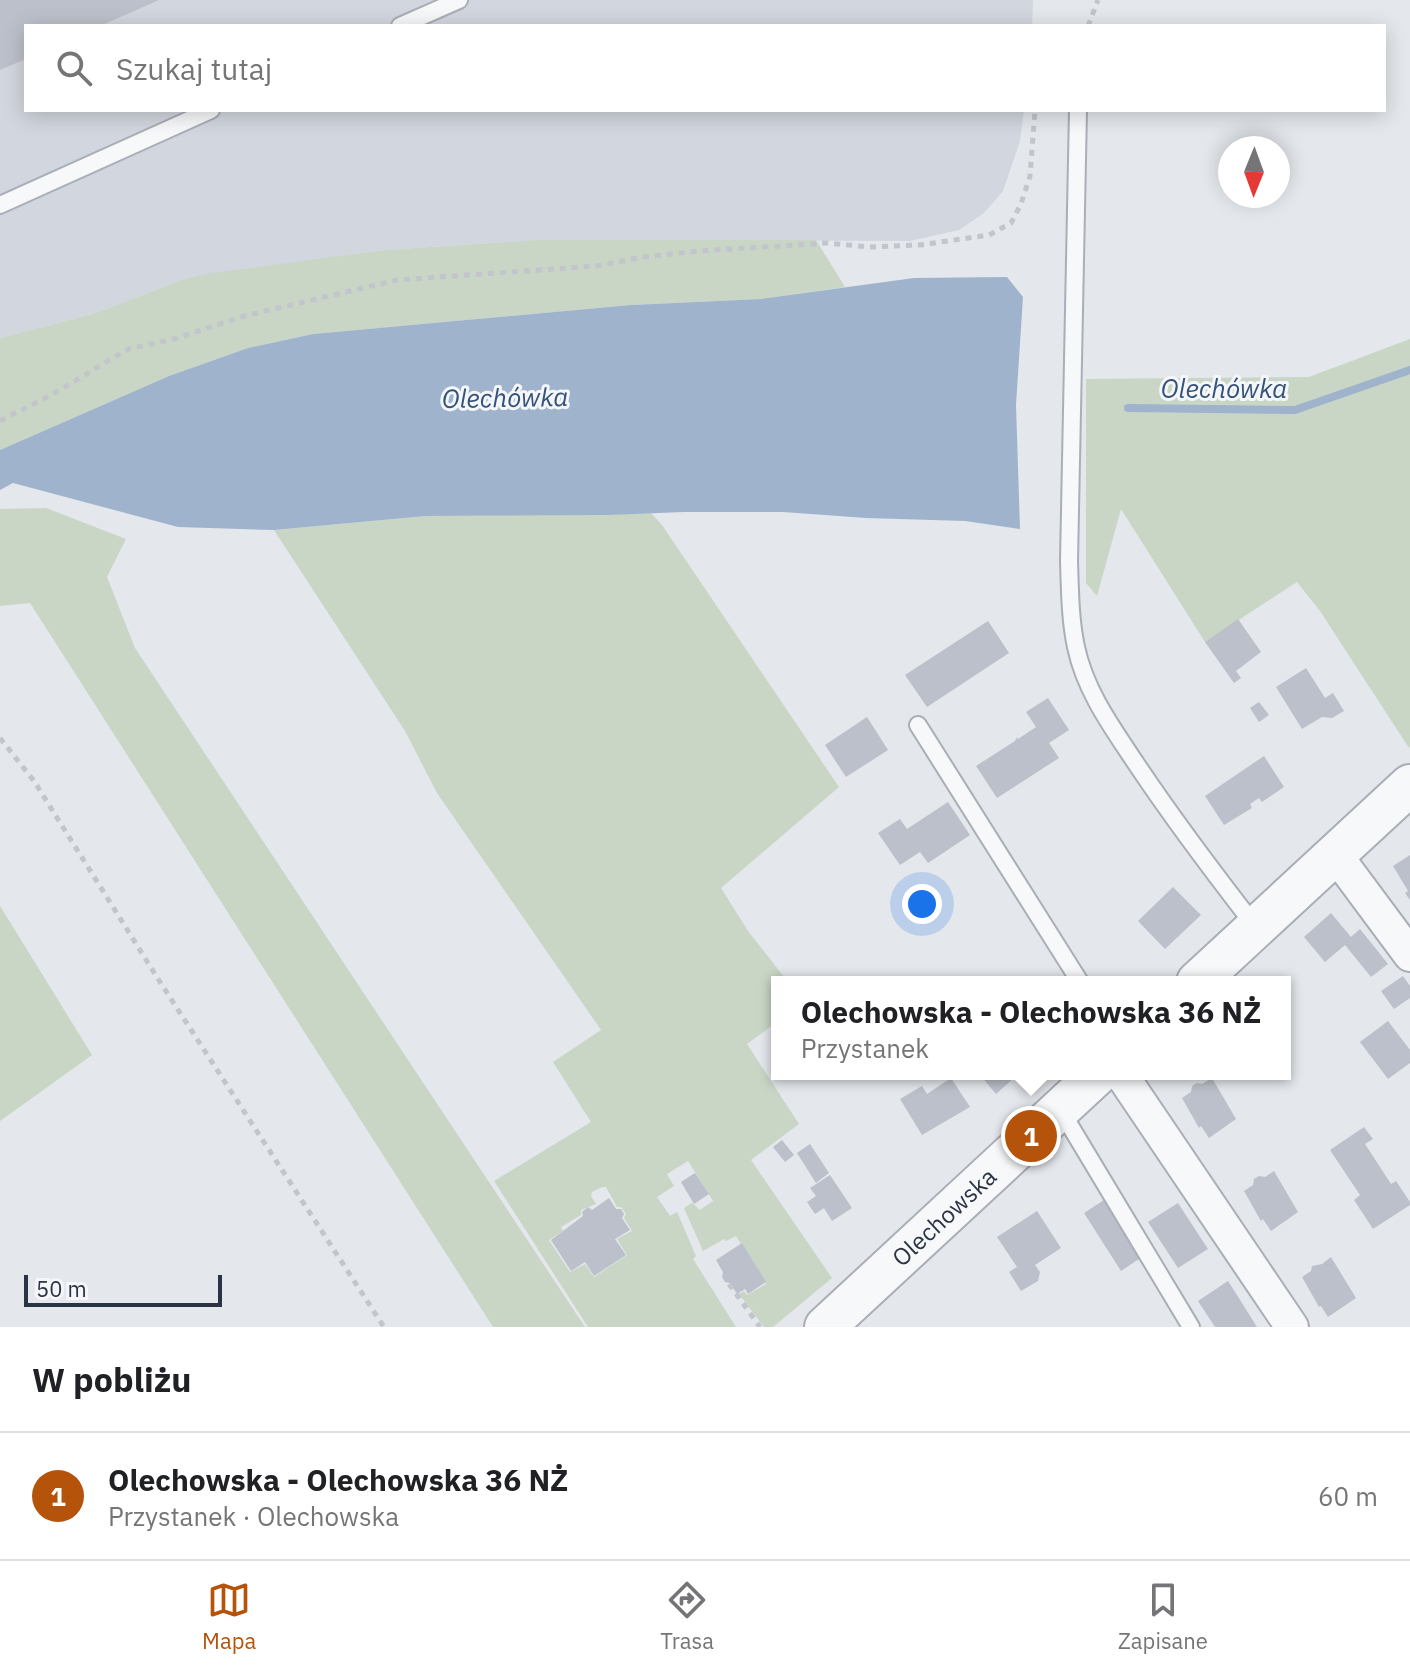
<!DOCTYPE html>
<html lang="pl">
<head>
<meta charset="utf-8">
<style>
	body { margin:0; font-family:"IBM Plex Sans",sans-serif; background:#f6f6f6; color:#202124 }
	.compass { position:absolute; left:1218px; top:136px; width:72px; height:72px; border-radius:50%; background:#fff; box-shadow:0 4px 20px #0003; rotate:181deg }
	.scale { position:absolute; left:24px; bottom:20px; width:198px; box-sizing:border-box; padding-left:8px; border:4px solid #2b3445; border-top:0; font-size:22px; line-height:28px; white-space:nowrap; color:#2b3445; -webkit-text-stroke:6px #f4f6f9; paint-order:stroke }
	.you { position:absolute; left:922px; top:904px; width:28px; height:28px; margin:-20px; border:6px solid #fff; border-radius:50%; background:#1a73e8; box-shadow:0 0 0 12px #1a73e833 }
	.badge { display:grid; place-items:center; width:52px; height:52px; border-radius:50%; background:#b45309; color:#fff; font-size:26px; font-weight:700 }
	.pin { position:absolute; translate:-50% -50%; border:4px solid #fff; box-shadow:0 2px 8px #0006 }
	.popup { position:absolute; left:771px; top:976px; width:520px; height:104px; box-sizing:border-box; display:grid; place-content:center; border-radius:0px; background:#fff; filter:drop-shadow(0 2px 6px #0005); font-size:26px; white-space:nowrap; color:#757577 }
	.popup b { font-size:30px; color:#202124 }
	.popup::after { content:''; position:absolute; left:50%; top:100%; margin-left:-16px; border:16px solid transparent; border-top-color:#fff }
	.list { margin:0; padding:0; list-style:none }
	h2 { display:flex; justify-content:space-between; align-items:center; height:104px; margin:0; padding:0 32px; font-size:34px }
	h2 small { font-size:26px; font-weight:400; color:#757577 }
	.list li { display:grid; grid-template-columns:52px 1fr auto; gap:24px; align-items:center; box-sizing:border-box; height:128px; padding:0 32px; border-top:2px solid #e0e0e0 }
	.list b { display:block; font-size:30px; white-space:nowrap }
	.list p { margin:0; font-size:26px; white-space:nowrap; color:#757577 }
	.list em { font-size:26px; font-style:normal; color:#757577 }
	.icon { flex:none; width:44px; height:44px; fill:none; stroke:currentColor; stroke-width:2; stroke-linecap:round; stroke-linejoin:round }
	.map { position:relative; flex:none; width:1410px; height:1327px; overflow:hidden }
	.search { position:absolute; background:#fff; box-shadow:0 4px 20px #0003; left:24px; right:24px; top:24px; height:88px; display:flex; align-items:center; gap:20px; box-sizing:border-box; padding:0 28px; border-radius:0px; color:#757577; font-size:30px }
	.sheet { height:232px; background:#fff }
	nav { display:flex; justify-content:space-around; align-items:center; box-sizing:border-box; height:112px; border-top:2px solid #e0e0e0; background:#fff; font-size:22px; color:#757577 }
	nav a { display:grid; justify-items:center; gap:4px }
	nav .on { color:#b45309 }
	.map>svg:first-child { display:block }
	.built { fill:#d2d6de }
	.green { fill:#c9d6c5; fill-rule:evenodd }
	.water { fill:#9fb4cc }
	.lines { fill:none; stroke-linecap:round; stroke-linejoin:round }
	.stream { stroke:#9fb4cc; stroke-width:8 }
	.building { fill:#bbc0ca }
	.service-casing { stroke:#a9aeb7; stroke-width:20 }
	.minor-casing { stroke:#a9aeb7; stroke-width:36 }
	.tertiary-casing { stroke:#a9aeb7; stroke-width:44 }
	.path { stroke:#c2c5cb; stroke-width:5; stroke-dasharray:6 6; stroke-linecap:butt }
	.service { stroke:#f7f8fa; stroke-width:16 }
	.minor { stroke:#f7f8fa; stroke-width:32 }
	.tertiary { stroke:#f7f8fa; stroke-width:40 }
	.labels { text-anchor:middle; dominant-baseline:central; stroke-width:6; stroke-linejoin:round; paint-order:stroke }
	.street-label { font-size:24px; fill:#2b3445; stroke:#f4f6f9 }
	.water-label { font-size:26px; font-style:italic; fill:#34527a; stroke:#f4f6f9 }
</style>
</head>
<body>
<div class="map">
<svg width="1410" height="1327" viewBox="0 0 1410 1327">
	<rect width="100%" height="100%" fill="#e4e7ec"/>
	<path class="built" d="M 0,0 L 1033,0 L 1032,26 L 26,26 L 26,110 L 1024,110 L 1020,141 L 1003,191 L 984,213 L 959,230 L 910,241 L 537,240 L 385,250 L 184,279 L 93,314 L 0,338 Z"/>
	<g class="green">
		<path d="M 537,240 L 816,240 L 845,287 L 760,299 L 631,305 L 313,334 L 248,348 L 169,376 L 0,450 L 0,338 L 93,314 L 184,279 L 212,273 L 385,250 Z"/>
		<path d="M 1410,339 L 1410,746 L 1409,748 L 1320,611 L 1297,582 L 1205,642 L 1121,509 L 1097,596 L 1086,583 L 1086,379 L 1309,377 Z"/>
		<path d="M 46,508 L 126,539 L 107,577 L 135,648 L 585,1327 L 493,1327 L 30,603 L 0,606 L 0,509 Z"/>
		<path d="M 651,513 L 662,525 L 839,787 L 721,888 L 748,931 L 788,982 L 777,982 L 777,1022 L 747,1044 L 799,1124 L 751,1160 L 832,1278 L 773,1327 L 764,1327 L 739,1294 L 744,1291 L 747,1295 L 766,1284 L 736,1236 L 726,1241 L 724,1239 L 703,1251 L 684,1208 L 692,1203 L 700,1210 L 713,1201 L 688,1161 L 667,1174 L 674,1186 L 657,1197 L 670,1216 L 677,1212 L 696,1256 L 693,1259 L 736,1327 L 588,1327 L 494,1181 L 591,1122 L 553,1062 L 601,1030 L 437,793 L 405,731 L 274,530 L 426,516 ZM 602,1187 L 606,1187 L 617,1207 L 621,1207 L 626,1214 L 624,1218 L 632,1231 L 617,1239 L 627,1255 L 594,1277 L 585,1264 L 570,1272 L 549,1240 L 563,1231 L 561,1227 L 581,1215 L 581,1210 L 596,1204 L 591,1196 L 592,1192 Z"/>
		<path d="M 0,906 L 92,1055 L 0,1121 Z"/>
	</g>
	<path class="water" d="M 1007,277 L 1023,297 L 1016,405 L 1020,529 L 965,521 L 866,518 L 783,512 L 684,512 L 608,515 L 426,516 L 274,530 L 178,527 L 13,483 L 0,490 L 0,450 L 169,376 L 248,348 L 313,334 L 631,305 L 761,299 L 914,278 Z"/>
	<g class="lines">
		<path class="stream" d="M 1128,408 L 1295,410 L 1410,370"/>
	</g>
	<g class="building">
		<path d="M 0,0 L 159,0 L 100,26 L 26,26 L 26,59 L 0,70 Z"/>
		<path d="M 1238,619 L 1261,652 L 1236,671 L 1241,678 L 1234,683 L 1205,642 Z"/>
		<path d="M 988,621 L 1009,653 L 927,707 L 905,675 Z"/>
		<path d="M 1306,668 L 1325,698 L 1333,693 L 1344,711 L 1332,718 L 1322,717 L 1302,729 L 1276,687 Z"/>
		<path d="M 1048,698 L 1069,730 L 1049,743 L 1059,758 L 997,798 L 976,766 L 1015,741 L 1017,737 L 1018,739 L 1036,727 L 1026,712 Z"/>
		<path d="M 1259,702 L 1269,715 L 1259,722 L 1250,708 Z"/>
		<path d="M 867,717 L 888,750 L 846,777 L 825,745 Z"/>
		<path d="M 1264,756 L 1284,787 L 1262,802 L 1259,798 L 1250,804 L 1252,808 L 1224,825 L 1205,796 Z"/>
		<path d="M 948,802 L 970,835 L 928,863 L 920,852 L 900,865 L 878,833 L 900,819 L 907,829 Z"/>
		<path d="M 1410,855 L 1410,900 L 1405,893 L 1408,891 L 1393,866 Z"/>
		<path d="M 1173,887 L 1201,915 L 1165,949 L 1138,921 Z"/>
		<path d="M 1331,913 L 1351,937 L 1360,929 L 1388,964 L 1371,977 L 1345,945 L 1325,962 L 1304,937 Z"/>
		<path d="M 1403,976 L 1410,986 L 1410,998 L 1394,1009 L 1381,991 Z"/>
		<path d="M 1388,1021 L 1410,1050 L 1410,1063 L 1388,1079 L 1360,1042 Z"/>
		<path d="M 979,1074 L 1013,1074 L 1015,1077 L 996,1094 Z"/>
		<path d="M 951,1078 L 970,1107 L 922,1135 L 900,1099 L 922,1086 L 927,1094 Z"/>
		<path d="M 1212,1078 L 1236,1119 L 1209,1138 L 1201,1126 L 1199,1128 L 1182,1098 L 1191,1092 L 1192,1086 L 1197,1083 L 1202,1084 Z"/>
		<path d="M 1364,1127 L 1373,1139 L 1365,1144 L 1391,1184 L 1396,1181 L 1410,1202 L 1410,1205 L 1373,1229 L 1354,1200 L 1360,1195 L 1330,1150 Z"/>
		<path d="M 782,1140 L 794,1155 L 785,1162 L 773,1147 Z"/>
		<path d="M 810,1144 L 829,1173 L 816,1183 L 797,1153 Z"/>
		<path d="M 1274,1171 L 1298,1212 L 1271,1231 L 1263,1219 L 1261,1221 L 1244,1191 L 1253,1185 L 1254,1179 L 1259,1176 L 1265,1177 Z"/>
		<path d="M 695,1173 L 709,1194 L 694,1204 L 681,1182 Z"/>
		<path d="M 830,1175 L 852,1208 L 832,1221 L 824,1208 L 815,1214 L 807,1202 L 816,1196 L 810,1188 Z"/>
		<path d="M 609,1198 L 616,1209 L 621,1209 L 624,1214 L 622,1218 L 630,1230 L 615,1239 L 626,1255 L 594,1276 L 585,1262 L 571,1271 L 551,1240 L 583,1216 L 582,1212 L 588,1207 L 592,1210 Z"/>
		<path d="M 1104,1200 L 1142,1257 L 1121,1271 L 1084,1213 Z"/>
		<path d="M 1178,1203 L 1208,1249 L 1178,1268 L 1148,1222 Z"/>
		<path d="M 1037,1211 L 1061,1248 L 1035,1265 L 1040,1272 L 1038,1281 L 1021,1291 L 1009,1272 L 1017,1267 L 997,1237 Z"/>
		<path d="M 742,1243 L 766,1282 L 748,1294 L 745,1289 L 737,1294 L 730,1283 L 725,1282 L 722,1277 L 723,1272 L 716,1260 Z"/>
		<path d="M 1331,1257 L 1356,1298 L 1328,1317 L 1321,1306 L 1319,1307 L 1302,1277 L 1311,1271 L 1312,1266 L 1322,1264 Z"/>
		<path d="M 1228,1281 L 1242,1303 L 1257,1327 L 1215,1327 L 1198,1301 Z"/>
	</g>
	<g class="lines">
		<g class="service-casing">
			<g id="service">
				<path d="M 400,26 L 459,0"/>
				<path d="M 1078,110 L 1069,561 C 1070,590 1070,619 1076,647 C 1085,690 1111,726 1135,762 C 1173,819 1213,872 1255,926"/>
				<path d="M 0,205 L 211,110"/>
				<path d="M 918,725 L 1080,982"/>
				<path d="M 1060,1109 L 1191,1327"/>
			</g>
		</g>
		<g class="minor-casing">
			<g id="minor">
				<path d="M 1335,854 L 1410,955"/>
				<path d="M 1121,1074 L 1292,1327"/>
			</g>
		</g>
		<g class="tertiary-casing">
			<g id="tertiary">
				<path d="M 1197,982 L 1410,785"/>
				<path id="s1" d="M 825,1327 L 1098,1074"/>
			</g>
		</g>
		<g class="path">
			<path d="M 1088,26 L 1098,0"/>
			<path d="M 0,421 L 53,394 L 128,349 L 174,339 L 244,316 L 397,280 L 596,266 L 643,257 L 700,251 L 827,243 L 870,247 L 920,245 L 989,235 L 1011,223 L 1021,204 L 1030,176 L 1035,110"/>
			<path d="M 0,738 L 34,781 L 160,982 L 384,1327"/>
			<path d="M 729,1284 L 760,1327"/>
		</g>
		<use href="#service" class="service"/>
		<use href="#minor" class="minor"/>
		<use href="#tertiary" class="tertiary"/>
	</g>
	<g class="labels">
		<g class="street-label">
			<text stroke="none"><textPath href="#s1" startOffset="162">Olechowska</textPath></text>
		</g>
		<g class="water-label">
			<text x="1224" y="388">Olechówka</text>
			<text transform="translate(505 397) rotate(-1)">Olechówka</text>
		</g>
	</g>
</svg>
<svg class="compass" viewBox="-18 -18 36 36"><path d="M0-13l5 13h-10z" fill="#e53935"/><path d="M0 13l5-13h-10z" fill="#757577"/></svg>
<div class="scale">50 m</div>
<div class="you"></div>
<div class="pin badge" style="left:1031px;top:1136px">1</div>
<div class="popup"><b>Olechowska - Olechowska 36 NŻ</b>Przystanek</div>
<div class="search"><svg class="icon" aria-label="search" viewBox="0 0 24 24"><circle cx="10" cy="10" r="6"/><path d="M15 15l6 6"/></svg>Szukaj tutaj</div>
</div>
<section class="sheet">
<h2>W pobliżu<small></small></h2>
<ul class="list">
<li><span class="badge">1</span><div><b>Olechowska - Olechowska 36 NŻ</b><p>Przystanek · Olechowska</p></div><em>60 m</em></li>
</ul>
</section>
<nav>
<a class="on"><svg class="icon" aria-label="map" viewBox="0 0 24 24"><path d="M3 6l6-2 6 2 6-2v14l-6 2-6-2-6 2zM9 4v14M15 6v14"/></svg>Mapa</a>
<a><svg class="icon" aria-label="directions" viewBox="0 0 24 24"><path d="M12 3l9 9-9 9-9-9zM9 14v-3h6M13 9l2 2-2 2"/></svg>Trasa</a>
<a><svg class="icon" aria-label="saved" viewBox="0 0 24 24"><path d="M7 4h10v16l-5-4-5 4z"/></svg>Zapisane</a>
</nav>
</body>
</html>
